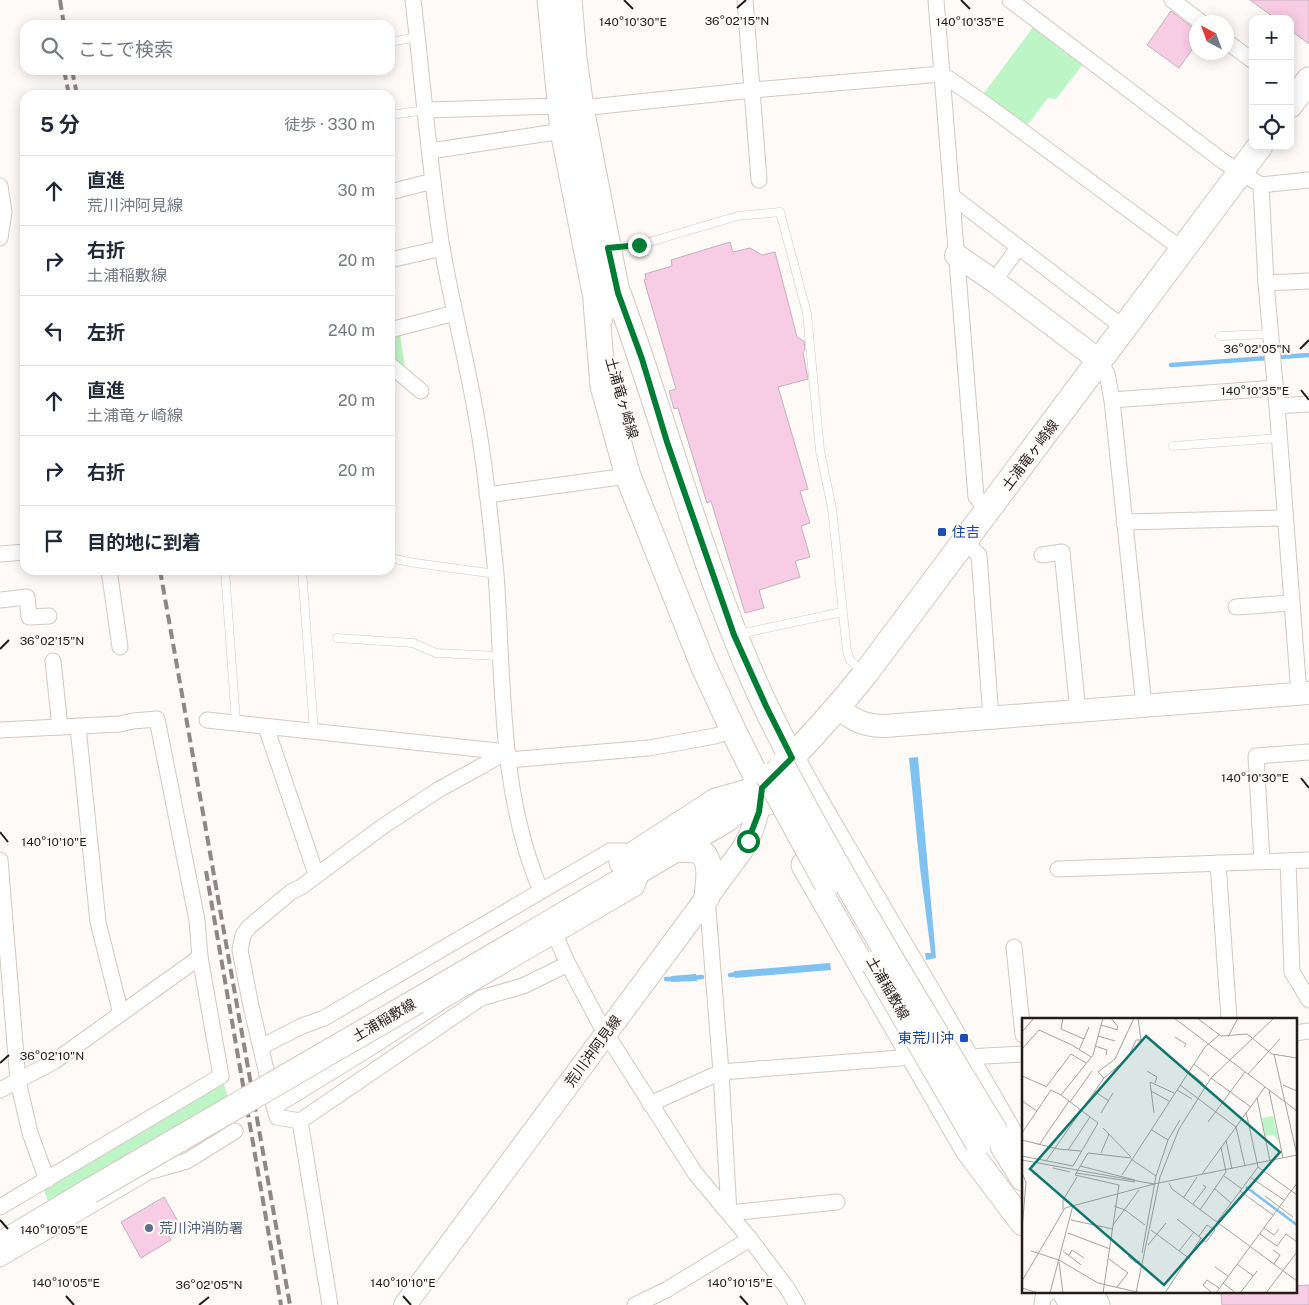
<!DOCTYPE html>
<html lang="ja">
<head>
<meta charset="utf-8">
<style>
	body { margin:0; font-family:"Public Sans","Noto Sans JP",sans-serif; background:#f6f6f7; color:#1f2937 }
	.controls { position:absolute; right:15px; top:15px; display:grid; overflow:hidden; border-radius:10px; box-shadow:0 2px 12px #0003 }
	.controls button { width:45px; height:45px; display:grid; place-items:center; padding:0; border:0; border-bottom:1px solid #e0e1e3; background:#fff; color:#1f2937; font:25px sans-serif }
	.compass { position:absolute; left:1189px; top:15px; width:45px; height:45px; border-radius:50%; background:#fff; box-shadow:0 2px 12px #0003; rotate:319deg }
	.stop { position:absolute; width:15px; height:15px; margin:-11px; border:4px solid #007d35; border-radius:50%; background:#fff }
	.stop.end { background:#007d35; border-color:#fff; box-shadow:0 1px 5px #0008 }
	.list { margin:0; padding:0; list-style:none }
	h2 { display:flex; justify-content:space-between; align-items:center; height:65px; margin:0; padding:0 20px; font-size:21px }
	h2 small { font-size:16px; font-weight:400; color:#747a83 }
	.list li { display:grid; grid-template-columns:32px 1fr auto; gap:15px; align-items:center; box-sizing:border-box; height:70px; padding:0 20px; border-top:1px solid #e0e1e3 }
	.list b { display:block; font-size:19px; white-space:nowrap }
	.list p { margin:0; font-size:16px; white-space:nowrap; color:#747a83 }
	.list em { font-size:16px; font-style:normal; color:#747a83 }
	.icon { flex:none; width:28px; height:28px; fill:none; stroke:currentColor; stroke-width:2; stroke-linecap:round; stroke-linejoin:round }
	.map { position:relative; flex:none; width:1309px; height:1305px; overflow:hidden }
	.search { position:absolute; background:#fff; box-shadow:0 2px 12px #0003; left:20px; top:20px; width:375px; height:55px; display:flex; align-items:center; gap:12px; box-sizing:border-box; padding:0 18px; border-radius:15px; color:#747a83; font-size:19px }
	.panel { position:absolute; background:#fff; box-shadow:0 2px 12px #0003; left:20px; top:90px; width:375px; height:485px; border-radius:15px }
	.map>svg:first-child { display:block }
	.green { fill:#bdf5c6 }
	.water { fill:#7fc2f1 }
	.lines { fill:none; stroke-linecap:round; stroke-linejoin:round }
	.stream { stroke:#7fc2f1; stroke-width:4.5 }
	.building { fill:#f8cce4; stroke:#c2b2ba }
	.lane-casing { stroke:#d7c7bf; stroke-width:9 }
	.street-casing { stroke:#d7c7bf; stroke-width:17 }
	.secondary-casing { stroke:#d7c7bf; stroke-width:24 }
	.primary-casing { stroke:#d7c7bf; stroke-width:27 }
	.lane { stroke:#fff; stroke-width:8 }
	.street { stroke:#fff; stroke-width:15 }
	.secondary { stroke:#fff; stroke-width:22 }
	.primary { stroke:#fff; stroke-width:25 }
	.rail { stroke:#8d8885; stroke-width:4; stroke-dasharray:10 5; stroke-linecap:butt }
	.primary-bridge-casing { stroke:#d7c7bf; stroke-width:27; stroke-linecap:butt }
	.primary-bridge { stroke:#fff; stroke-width:25 }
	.route { stroke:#007d35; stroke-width:6 }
	.ticks { fill:none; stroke:#231d1a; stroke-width:2 }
	.transit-dot { fill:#1a4fb4; stroke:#fdfaf8; stroke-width:2 }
	.service-dot { fill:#5c6f8a; stroke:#fdfaf8; stroke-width:2 }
	.labels { text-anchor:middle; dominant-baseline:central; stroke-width:4; stroke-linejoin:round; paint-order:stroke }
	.street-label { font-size:14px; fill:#231d1a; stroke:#fdfaf8 }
	.transit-label { font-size:14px; fill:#164399; stroke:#fdfaf8; text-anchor:start }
	.service-label { font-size:14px; fill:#4e5e75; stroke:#fdfaf8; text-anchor:start }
	.inset-river { fill:none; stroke:#7fc2f1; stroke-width:2.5 }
	.inset-road { fill:none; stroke:#a6a29f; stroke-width:1 }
	.view { fill:#0f766e; fill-opacity:0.15; stroke:#0f766e; stroke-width:2.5 }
	.inset-edge { fill:none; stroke:#231d1a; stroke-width:2.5 }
	.ticks-label { font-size:12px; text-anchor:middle; fill:#231d1a; stroke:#fdfaf8; stroke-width:4; stroke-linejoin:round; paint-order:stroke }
</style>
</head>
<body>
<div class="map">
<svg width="1309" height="1305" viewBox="0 0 1309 1305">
	<rect width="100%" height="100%" fill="#fdfaf8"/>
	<g class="green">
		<path d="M 1034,26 L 1084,63 L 1056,99 L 1048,98 L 1025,128 L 981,97 Z"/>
		<path d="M 399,328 L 407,380 L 390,365 L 390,330 Z"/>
		<path d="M 223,1081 L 235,1119 L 56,1224 L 43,1187 Z"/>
	</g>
	<g class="water">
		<path d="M 918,757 L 936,958 L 926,960 L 925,953 L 931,953 L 920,868 L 909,758 Z"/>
		<path d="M 830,963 L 831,970 L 735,978 L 734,971 Z"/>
		<path d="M 696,974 L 697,981 L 671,982 L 671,976 Z"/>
	</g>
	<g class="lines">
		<g class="stream">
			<path d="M 1171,365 L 1309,355"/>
			<path d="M 730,975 L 739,974"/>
			<path d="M 691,978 L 702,977"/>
			<path d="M 666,979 L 676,979"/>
		</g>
	</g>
	<g class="building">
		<path d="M 1250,0 L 1309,0 L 1309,44 L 1290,30 L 1290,19 L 1276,19 Z"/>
		<path d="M 1171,11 L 1196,30 L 1196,44 L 1179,68 L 1147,45 Z"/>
		<path d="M 730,242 L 733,252 L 750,248 L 762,255 L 775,252 L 797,337 L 804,341 L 805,349 L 803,353 L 808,379 L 778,387 L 808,489 L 800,491 L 810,523 L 801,526 L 810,557 L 795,561 L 800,577 L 759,590 L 764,608 L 745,613 L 711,501 L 707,503 L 678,408 L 674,409 L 669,391 L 676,389 L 644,280 L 646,279 L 645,274 L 672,266 L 671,260 Z"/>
		<path d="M 164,1197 L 180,1225 L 167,1232 L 171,1240 L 141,1258 L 121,1222 Z"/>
		<path d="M 1309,1285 L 1309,1305 L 1222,1305 L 1221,1293 L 1295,1291 L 1295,1286 Z"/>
	</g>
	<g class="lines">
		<g class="lane-casing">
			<g id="lane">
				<path d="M 390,42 L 417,37"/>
				<path d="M 390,115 L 426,110"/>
				<path d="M 612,247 L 639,245 L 738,216 L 780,212 L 807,313 L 820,451 L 832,508 L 847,651 L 850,660 L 862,671"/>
				<path d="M 1220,336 L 1270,334"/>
				<path d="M 1173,446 L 1279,438"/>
				<path d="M 390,558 L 415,563 L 496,574"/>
				<path d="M 225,570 L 236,723"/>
				<path d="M 302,570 L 314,732"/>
				<path d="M 739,634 L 842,612"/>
				<path d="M 337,638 L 413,643 L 436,653 L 499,656"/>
			</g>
		</g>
		<g class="street-casing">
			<g id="street">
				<path d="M 413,0 C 423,82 429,166 442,248 C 454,316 473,384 482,452 C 488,493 492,534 496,574 C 504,680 498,791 541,891"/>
				<path d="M 745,0 L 759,180"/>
				<path d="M 936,0 L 976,497 L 988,510"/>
				<path d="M 1010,0 L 1224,162 L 1261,185 L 1266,283 L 1277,406 L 1299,694"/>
				<path d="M 1172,0 L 1201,22"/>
				<path d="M 1226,41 L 1253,61"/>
				<path d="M 426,110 L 560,106 L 581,108 L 753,90 L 942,74 L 988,106 L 1183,250"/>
				<path d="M 430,151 L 563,131"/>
				<path d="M 1261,185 L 1309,180"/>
				<path d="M 0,186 L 4,212 L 0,238"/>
				<path d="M 390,192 L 433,181"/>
				<path d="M 952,196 L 1124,328"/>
				<path d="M 390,260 L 442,248"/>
				<path d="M 994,281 L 1018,248"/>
				<path d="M 1266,283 L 1309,281"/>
				<path d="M 390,330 L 455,313"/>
				<path d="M 1100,361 L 1107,374 L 1112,400 L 1144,706"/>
				<path d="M 390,365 L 421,391"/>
				<path d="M 1112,400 L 1275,388"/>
				<path d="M 1277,406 L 1309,404"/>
				<path d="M 487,495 L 628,476"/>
				<path d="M 1124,522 L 1285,518"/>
				<path d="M 965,542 L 979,555 L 991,718"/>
				<path d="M 0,554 L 25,552"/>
				<path d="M 1042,555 L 1062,552 L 1078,712"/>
				<path d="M 109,570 L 120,647"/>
				<path d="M 0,600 L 27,597 L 29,617 L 49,616"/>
				<path d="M 1236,607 L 1291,603"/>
				<path d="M 53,661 L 60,727"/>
				<path d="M 207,720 L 507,752"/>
				<path d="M 78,727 L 98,922 L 121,1014"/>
				<path d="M 266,727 L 316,874"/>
				<path d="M 0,730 L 120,724 L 133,721 L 157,719 L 197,920 L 200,957 L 221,1076 L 0,1207"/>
				<path d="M 507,752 L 438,790 L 382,827 L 301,887 L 291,892 L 249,927 L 243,935 L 240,950 L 251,1006 L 277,1117 L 300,1121 L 481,998 L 523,986 L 568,964 L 600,1024 L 695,1173 L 750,1239 L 787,1288 L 797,1305"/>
				<path d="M 508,760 L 649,748 L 715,736 L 733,730"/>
				<path d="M 0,860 L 18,1081 L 30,1133 L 47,1180"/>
				<path d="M 1288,861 L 1292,972 L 1309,1000"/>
				<path d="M 1262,862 L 1256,756 L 1309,752"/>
				<path d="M 1218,863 L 1229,1019"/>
				<path d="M 1058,869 L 1309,860"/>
				<path d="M 707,897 L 721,1072 L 729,1213"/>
				<path d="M 555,935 L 568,964"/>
				<path d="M 1014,947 L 1023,1035"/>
				<path d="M 1295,1033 L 1309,1031"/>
				<path d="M 261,1047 L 302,1026 L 324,1018 L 610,851 L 623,851 L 632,857"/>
				<path d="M 967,1057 L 1023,1054"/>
				<path d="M 0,1090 L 55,1061 L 200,957"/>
				<path d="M 650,1104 L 721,1072 L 913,1057"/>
				<path d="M 274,1107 L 373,1046 L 446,999 L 636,888 L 644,868"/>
				<path d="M 300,1121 L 330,1305"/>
				<path d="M 729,1213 L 837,1202"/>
				<path d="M 0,1259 L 148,1172 L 187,1161 L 235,1131"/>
				<path d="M 635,1305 L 666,1290 L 750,1239"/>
				<path d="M 1042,1305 L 1043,1297 L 1051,1291"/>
			</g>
		</g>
		<g class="secondary-casing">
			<g id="secondary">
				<path d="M 956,255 L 994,281 L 1100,361"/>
				<path d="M 838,707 C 853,721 866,726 885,726 L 1309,693"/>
				<path d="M 405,1305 L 742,850 C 754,831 759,811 762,788"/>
			</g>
		</g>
		<g class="primary-casing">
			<g id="primary">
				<path d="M 550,0 L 563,131 L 600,318"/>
				<path d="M 569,0 L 574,58 L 581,108 L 620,308"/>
				<path d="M 1290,105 L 1309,80"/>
				<path d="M 618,293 C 668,430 703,573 765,705 C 799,776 840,843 880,911 C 928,993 976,1074 1023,1157"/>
				<path d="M 596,302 L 603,386 L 628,476 L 703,665 L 733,730 L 769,802"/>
				<path d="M 678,849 C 684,850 694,849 699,851 C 714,859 708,884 707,897"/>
				<path d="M 622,862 L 716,801 L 755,790"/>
				<path d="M 804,865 L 968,1150 L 1023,1223"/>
				<path d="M 417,1001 L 727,819 C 778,775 823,726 865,674 L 1260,146"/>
				<path d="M 1003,1146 L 1023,1178"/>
				<path d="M 0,1245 L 90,1191"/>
				<path d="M 1064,1291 L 1073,1305"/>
				<path d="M 1089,1291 L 1097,1305"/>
			</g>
		</g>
		<use href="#lane" class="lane"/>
		<use href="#street" class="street"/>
		<use href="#secondary" class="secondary"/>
		<use href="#primary" class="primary"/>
		<g class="rail">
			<path d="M 60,0 L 64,25"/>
			<path d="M 64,70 L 69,95"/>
			<path d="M 72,70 L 77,95"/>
			<path d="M 160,570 L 290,1305"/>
			<path d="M 206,871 L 281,1305"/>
		</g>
		<g class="primary-bridge-casing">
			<g id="primary-bridge">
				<path d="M 782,765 C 848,891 922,1011 996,1133"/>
				<path d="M 768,776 L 827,884"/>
				<path d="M 874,964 L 978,1143"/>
				<path d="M 90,1191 L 417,1001"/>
			</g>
		</g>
		<use href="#primary-bridge" class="primary-bridge"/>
	</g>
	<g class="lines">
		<path class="route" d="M 639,245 L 608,248 L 618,293 L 642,359 L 667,442 L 734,635 L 766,706 L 792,758 L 762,788 L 759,812 L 748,841"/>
	</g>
	<path class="ticks" d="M 624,0 L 633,9M 961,0 L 970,9M 737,8 L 746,0M 1300,349 L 1309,340M 1301,390 L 1309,400M 0,649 L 9,640M 1301,778 L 1309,788M 0,832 L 8,842M 0,1063 L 9,1055M 0,1220 L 8,1229M 66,1296 L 74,1305M 403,1296 L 411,1305M 740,1296 L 748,1305M 199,1305 L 209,1297"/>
	<g class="transit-dot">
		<rect x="937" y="527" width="10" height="10" rx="2.5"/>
		<rect x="959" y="1033" width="10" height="10" rx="2.5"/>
	</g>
	<circle class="service-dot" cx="149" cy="1228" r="5"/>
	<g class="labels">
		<g class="street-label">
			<text transform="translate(622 398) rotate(74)">土浦竜ヶ崎線</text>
			<text transform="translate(1030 455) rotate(-53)">土浦竜ヶ崎線</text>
			<text transform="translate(888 988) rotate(60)">土浦稲敷線</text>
			<text transform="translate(384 1020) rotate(-30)">土浦稲敷線</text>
			<text transform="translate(593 1051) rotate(-54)">荒川沖阿見線</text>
		</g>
		<g class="transit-label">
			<text x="952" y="532">住吉</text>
			<text x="954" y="1038" text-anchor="end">東荒川沖</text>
		</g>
		<g class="service-label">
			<text x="159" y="1228">荒川沖消防署</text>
		</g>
	</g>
	<g transform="translate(1022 1018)">
		<rect width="275" height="275" fill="#fdfaf8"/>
		<path d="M 251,98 L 257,124 L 252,117 L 243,118 L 240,100 Z" fill="#bdf5c6"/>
		<path class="inset-river" d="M 224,169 L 275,207"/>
		<path class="inset-road" d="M 41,0 L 39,11 L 62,21M 89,0 L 96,9 L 94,12M 152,0 L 275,93M 175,0 L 199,18 L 225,16 L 250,36 L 275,40M 79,7 L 96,12M 0,14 L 12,0M 76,18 L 93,23M 153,19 L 164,26 L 162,29M 206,19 L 216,0M 73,28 L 85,32 L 84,37M 0,31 L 17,12 L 50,27 L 69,39M 57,32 L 67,9M 252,36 L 275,137M 172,46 L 187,58M 125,53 L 135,59 L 133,65M 167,54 L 181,65M 226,56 L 258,21M 0,58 L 25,69M 82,60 L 76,54 L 93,41 L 112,0M 189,60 L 229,89M 158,67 L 214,109 L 223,148M 261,67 L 275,73M 24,69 L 49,36 L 64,45M 155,72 L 170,81M 247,72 L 261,140M 72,73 L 87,83M 129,73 L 147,83M 235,80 L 248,143M 0,83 L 15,93M 48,84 L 70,53M 79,95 L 91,75M 132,95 L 128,64 L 152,75M 186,104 L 223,54M 81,110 L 109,139M 130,112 L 146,122M 0,115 L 29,72 L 39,77 L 71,37 L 81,0M 0,122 L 36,131 L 59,133M 204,122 L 210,151M 17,127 L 47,83M 46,132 L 68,99M 79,135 L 87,116M 0,138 L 51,148 L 76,105 L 39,77M 109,141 L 134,158M 0,142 L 132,166 L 275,137M 24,143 L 82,60 L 106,40 L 114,22 L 119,22 L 116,0M 58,148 L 113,162M 236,149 L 275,177M 31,150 L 48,154M 0,155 L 4,164 L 0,212M 54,155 L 113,164M 180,156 L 243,69M 100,157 L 183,29 L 197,17M 202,158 L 220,171M 228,159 L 262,182M 147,165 L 150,171 L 275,263M 193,171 L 209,185M 218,173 L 251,197M 243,178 L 271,199M 162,179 L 175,159M 171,186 L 184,169 L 181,167M 92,188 L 103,192 L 123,207M 41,192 L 41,182 L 55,159M 178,192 L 204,154 L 199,129M 155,201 L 179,220 L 184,224 L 193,212 L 185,207 L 177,218M 49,202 L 91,211M 195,204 L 236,149 L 224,94M 91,207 L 117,172M 242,210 L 252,217 L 257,211M 129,212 L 168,241M 46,215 L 88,231M 238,216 L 255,228 L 264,216 L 275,224M 126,227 L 144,205M 251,232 L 258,237 L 252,246M 9,233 L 37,242 L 76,265 L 119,275M 41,233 L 59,247M 157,233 L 172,214M 120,235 L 134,158 L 146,122 L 158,102M 47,237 L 50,232 L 62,240M 106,238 L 114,245 L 118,243M 87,241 L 106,255 L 95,269M 37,244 L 41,275M 215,246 L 231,258M 193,249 L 206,258M 0,263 L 43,190 L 132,166M 201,265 L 214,275M 0,270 L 16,275M 28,275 L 51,187M 81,275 L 97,167 L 53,157 L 66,135 L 109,140M 114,275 L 138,159 L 157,111 L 189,60 L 252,0M 143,275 L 179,220M 190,275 L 181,267 L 185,262 L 197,270M 194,275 L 275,165M 218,275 L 235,253M 244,275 L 275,234"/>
		<path class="view" d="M 124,18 L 258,134 L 142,267 L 8,151 Z"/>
		<rect width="275" height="275" class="inset-edge"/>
	</g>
	<g class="ticks-label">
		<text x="737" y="25">36°02'15"N</text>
		<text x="970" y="26">140°10'35"E</text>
		<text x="633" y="26">140°10'30"E</text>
		<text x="1257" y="353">36°02'05"N</text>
		<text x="1255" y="395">140°10'35"E</text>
		<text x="52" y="645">36°02'15"N</text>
		<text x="1255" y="782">140°10'30"E</text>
		<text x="54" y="846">140°10'10"E</text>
		<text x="52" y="1060">36°02'10"N</text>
		<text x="54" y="1234">140°10'05"E</text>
		<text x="66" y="1287">140°10'05"E</text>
		<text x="403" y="1287">140°10'10"E</text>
		<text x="740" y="1287">140°10'15"E</text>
		<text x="209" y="1289">36°02'05"N</text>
	</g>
</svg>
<div class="controls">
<button>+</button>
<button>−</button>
<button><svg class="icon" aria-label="locate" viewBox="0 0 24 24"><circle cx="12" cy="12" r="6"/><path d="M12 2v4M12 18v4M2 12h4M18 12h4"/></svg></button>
</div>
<svg class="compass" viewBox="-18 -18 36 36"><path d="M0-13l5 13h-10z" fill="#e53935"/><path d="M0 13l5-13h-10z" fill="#747a83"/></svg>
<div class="stop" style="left:748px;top:841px"></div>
<div class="stop end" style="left:639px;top:245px"></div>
<div class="search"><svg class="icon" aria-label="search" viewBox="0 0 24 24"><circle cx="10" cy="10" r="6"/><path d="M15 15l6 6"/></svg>ここで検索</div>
<section class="panel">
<h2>5 分<small>徒歩 · 330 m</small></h2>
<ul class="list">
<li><svg class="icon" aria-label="ahead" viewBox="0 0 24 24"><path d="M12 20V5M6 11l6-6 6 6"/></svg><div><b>直進</b><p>荒川沖阿見線</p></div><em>30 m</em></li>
<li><svg class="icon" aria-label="right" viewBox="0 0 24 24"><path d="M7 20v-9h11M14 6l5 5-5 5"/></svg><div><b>右折</b><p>土浦稲敷線</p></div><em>20 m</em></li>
<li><svg class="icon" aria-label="left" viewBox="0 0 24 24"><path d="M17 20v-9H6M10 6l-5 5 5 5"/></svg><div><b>左折</b></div><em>240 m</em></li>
<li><svg class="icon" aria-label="ahead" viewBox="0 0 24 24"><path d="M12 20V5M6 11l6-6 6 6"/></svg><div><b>直進</b><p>土浦竜ヶ崎線</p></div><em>20 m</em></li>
<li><svg class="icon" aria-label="right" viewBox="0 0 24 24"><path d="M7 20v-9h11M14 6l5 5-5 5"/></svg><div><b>右折</b></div><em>20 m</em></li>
<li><svg class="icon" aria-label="arrive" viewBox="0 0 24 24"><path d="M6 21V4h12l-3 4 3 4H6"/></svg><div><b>目的地に到着</b></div></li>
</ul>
</section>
</div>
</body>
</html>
